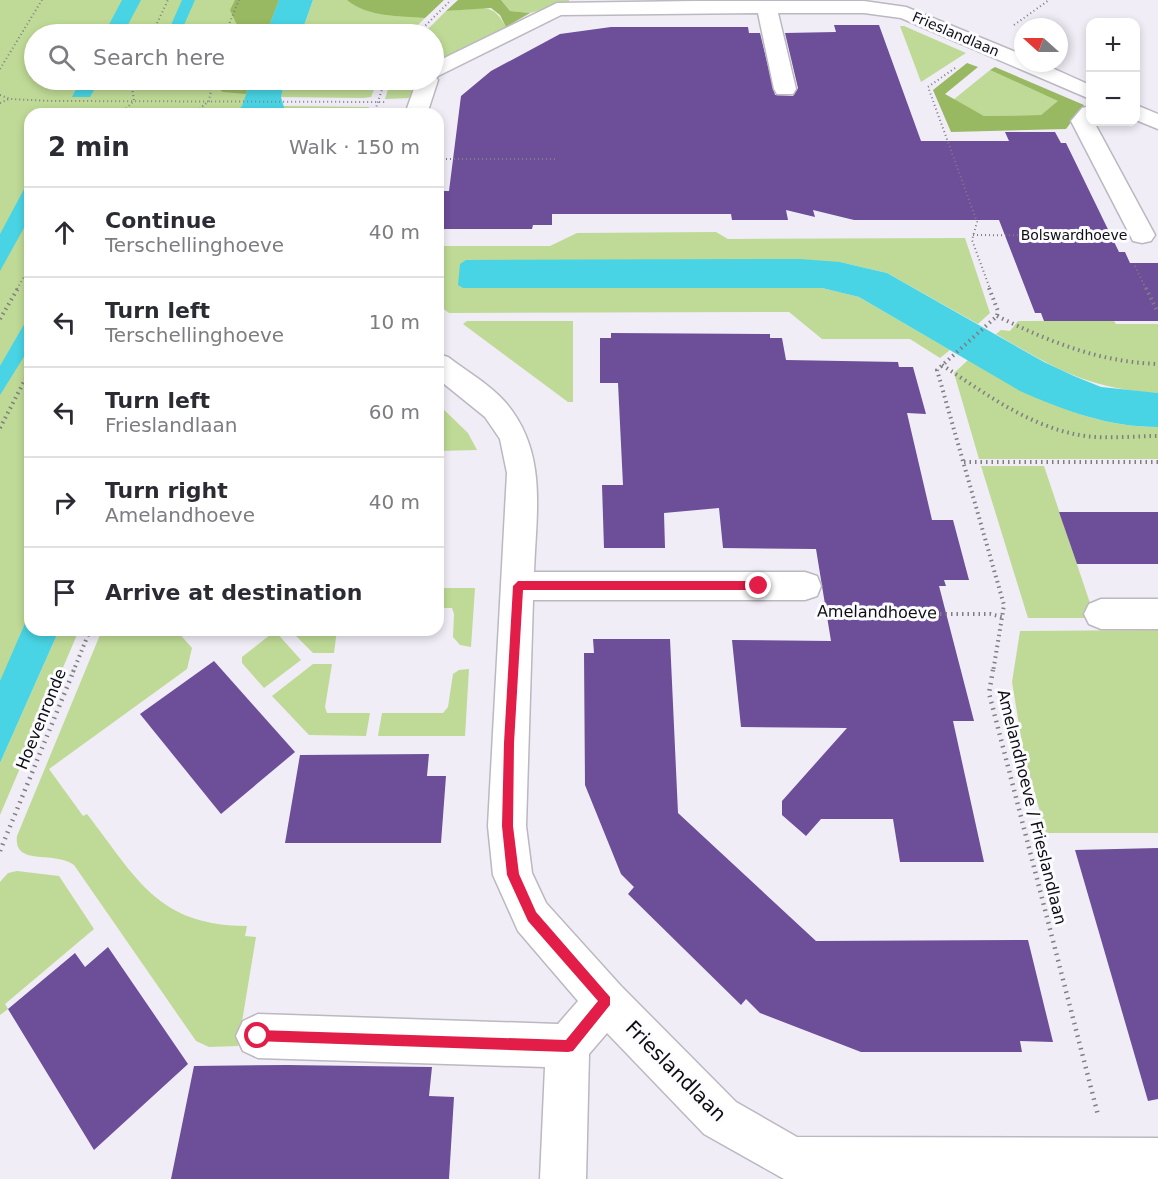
<!DOCTYPE html>
<html lang="en">
<head>
<meta charset="utf-8">
<style>
	body { margin:0; font-family:"DejaVu Sans",sans-serif; background:#f7f7f7; color:#2b2b33 }
	.controls { position:absolute; right:18px; top:18px; display:grid; overflow:hidden; border-radius:12px; box-shadow:0 3px 9px #0003 }
	.controls button { width:54px; height:54px; display:grid; place-items:center; padding:0; border:0; border-bottom:2px solid #e1e1e2; background:#fff; color:#2b2b33; font:30px sans-serif }
	.compass { position:absolute; left:1014px; top:18px; width:54px; height:54px; border-radius:50%; background:#fff; box-shadow:0 3px 9px #0003; rotate:291deg }
	.stop { position:absolute; width:18px; height:18px; margin:-14px; border:4px solid #e11d48; border-radius:50%; background:#fff }
	.stop.end { background:#e11d48; border-color:#fff; box-shadow:0 2px 6px #0008 }
	.list { margin:0; padding:0; list-style:none }
	h2 { display:flex; justify-content:space-between; align-items:center; height:78px; margin:0; padding:0 24px; font-size:26px }
	h2 small { font-size:20px; font-weight:400; color:#7c7c81 }
	.list li { display:grid; grid-template-columns:39px 1fr auto; gap:18px; align-items:center; box-sizing:border-box; height:90px; padding:0 24px; border-top:2px solid #e1e1e2 }
	.list b { display:block; font-size:22px; white-space:nowrap }
	.list p { margin:0; font-size:20px; white-space:nowrap; color:#7c7c81 }
	.list em { font-size:20px; font-style:normal; color:#7c7c81 }
	.icon { flex:none; width:33px; height:33px; fill:none; stroke:currentColor; stroke-width:2; stroke-linecap:round; stroke-linejoin:round }
	.map { position:relative; flex:none; width:1158px; height:1179px; overflow:hidden }
	.search { position:absolute; background:#fff; box-shadow:0 3px 9px #0003; left:24px; top:24px; width:420px; height:66px; display:flex; align-items:center; gap:15px; box-sizing:border-box; padding:0 21px; border-radius:33px; color:#7c7c81; font-size:22px }
	.panel { position:absolute; background:#fff; box-shadow:0 3px 9px #0003; left:24px; top:108px; width:420px; height:528px; border-radius:18px }
	.map>svg:first-child { display:block }
	.green { fill:#bfda96 }
	.forest { fill:#98b862 }
	.water { fill:#48d4e4 }
	.building { fill:#6c4e99 }
	.lines { fill:none; stroke-linecap:round; stroke-linejoin:round }
	.minor-casing { stroke:#bbb8c1; stroke-width:3 }
	.path-far2 { stroke:#807e84; stroke-width:2; stroke-dasharray:1 3; stroke-linecap:butt }
	.path-far1 { stroke:#807e84; stroke-width:4; stroke-dasharray:1.5 4; stroke-linecap:butt }
	.path { stroke:#807e84; stroke-width:4.5; stroke-dasharray:1.5 5; stroke-linecap:butt }
	.minor { fill:#fff; fill-rule:evenodd }
	.route { fill:#e11d48 }
	.labels { text-anchor:middle; dominant-baseline:central; stroke-width:6; stroke-linejoin:round; paint-order:stroke }
	.far-street-label { font-size:14px; fill:#0e0d10; stroke:#fcfbff }
	.street-label { font-size:16px; fill:#0e0d10; stroke:#fcfbff }
	.near-street-label { font-size:20px; fill:#0e0d10; stroke:#fcfbff }
</style>
</head>
<body>
<div class="map">
<svg width="1158" height="1179" viewBox="0 0 1158 1179">
	<rect width="100%" height="100%" fill="#f0edf6"/>
	<g class="green">
		<path d="M 0,0 L 291,0 L 279,34 L 34,34 L 34,80 L 268,80 L 265,114 L 30,114 L 30,630 L 0,724 Z"/>
		<path d="M 313,0 L 347,0 L 365,9 L 382,14 L 425,18 L 409,34 L 301,34 Z"/>
		<path d="M 501,0 L 569,0 L 569,3 L 530,13 L 510,11 Z"/>
		<path d="M 483,8 C 496,9 500,17 506,27 L 434,65 L 434,34 L 423,34 L 446,11 Z"/>
		<path d="M 900,26 L 904,26 L 966,53 L 921,82 Z"/>
		<path d="M 990,70 L 1059,101 L 1041,115 L 984,116 L 953,100 Z"/>
		<path d="M 285,80 L 378,80 L 371,97 L 363,98 L 281,97 Z"/>
		<path d="M 391,80 L 417,80 L 409,98 L 385,99 Z"/>
		<path d="M 283,106 L 369,107 L 367,114 L 286,114 Z"/>
		<path d="M 716,232 L 728,239 L 965,238 L 990,313 L 978,324 L 887,273 L 840,262 L 458,284 L 464,288 L 822,288 L 859,297 L 950,350 L 940,358 L 910,339 L 822,339 L 789,312 L 449,313 L 438,305 L 438,246 L 550,246 L 577,233 Z"/>
		<path d="M 467,321 L 573,321 L 573,402 L 568,402 L 463,324 Z"/>
		<path d="M 1018,321 L 1114,321 L 1116,324 L 1158,324 L 1158,393 C 1089,389 1055,369 996,334 L 1001,330 L 1010,331 Z"/>
		<path d="M 968,360 C 1027,395 1087,427 1158,427 L 1158,459 L 979,459 L 954,373 Z"/>
		<path d="M 438,404 L 468,433 L 477,450 L 438,451 Z"/>
		<path d="M 981,466 L 1044,466 L 1095,618 L 1028,618 Z"/>
		<path d="M 438,588 L 475,588 L 471,647 L 460,645 L 453,637 L 454,614 L 452,608 L 438,608 Z"/>
		<path d="M 59,630 L 79,630 L 0,815 L 0,763 Z"/>
		<path d="M 102,630 L 176,630 L 192,648 L 187,669 L 49,769 L 83,816 L 87,814 C 136,877 157,926 247,926 L 245,936 L 256,937 L 238,1046 L 209,1047 L 196,1041 L 74,865 C 55,850 13,867 17,836 Z"/>
		<path d="M 290,630 L 337,630 L 334,653 L 313,653 Z"/>
		<path d="M 1158,630 L 1158,833 L 1046,833 L 1024,755 L 1012,682 L 1020,631 Z"/>
		<path d="M 275,631 L 301,660 L 264,688 L 242,663 L 242,657 Z"/>
		<path d="M 313,664 L 332,664 L 325,707 L 327,713 L 370,713 L 366,736 L 309,735 L 272,696 Z"/>
		<path d="M 469,669 L 465,736 L 378,736 L 382,713 L 443,713 L 448,707 L 453,674 L 459,670 Z"/>
		<path d="M 17,871 L 59,876 L 94,929 L 5,1004 L 8,1009 L 0,1015 L 0,882 L 8,873 Z"/>
	</g>
	<g class="forest">
		<path d="M 235,0 L 279,0 L 266,34 L 236,34 L 238,27 L 230,10 Z"/>
		<path d="M 347,0 L 444,0 L 425,18 C 400,16 367,17 347,0 Z"/>
		<path d="M 458,0 L 501,0 L 510,11 L 530,13 L 506,27 L 500,15 L 491,8 L 446,11 Z"/>
		<path d="M 967,63 L 978,67 L 945,94 L 984,116 L 1041,115 L 1058,101 L 990,70 L 995,67 L 1084,105 L 1066,129 L 951,132 L 933,90 Z"/>
		<path d="M 217,80 L 251,80 L 246,94 L 223,92 L 217,88 Z"/>
	</g>
	<g class="water">
		<path d="M 122,0 L 141,0 L 123,34 L 104,34 Z"/>
		<path d="M 182,0 L 195,0 L 180,34 L 167,34 Z"/>
		<path d="M 279,0 L 313,0 L 301,34 L 266,34 Z"/>
		<path d="M 81,80 L 100,80 L 90,97 L 72,97 Z"/>
		<path d="M 251,80 L 285,80 L 281,97 L 286,114 L 234,114 L 242,106 Z"/>
		<path d="M 30,178 L 30,217 L 0,271 L 0,234 Z"/>
		<path d="M 800,259 L 840,262 L 887,273 L 1044,362 L 1074,376 L 1101,387 L 1158,393 L 1158,427 C 1109,427 1065,411 1020,391 L 859,297 L 822,288 L 463,288 L 458,285 L 460,264 L 466,260 Z"/>
		<path d="M 30,314 L 30,347 L 0,395 L 0,366 Z"/>
		<path d="M 30,612 L 30,630 L 59,630 L 0,763 L 0,681 Z"/>
	</g>
	<g class="building">
		<path d="M 834,25 L 879,25 L 921,141 L 1009,141 L 1005,132 L 1055,132 L 1061,143 L 1066,143 L 1119,252 L 1125,252 L 1130,263 L 1158,263 L 1158,321 L 1044,321 L 1041,313 L 1035,313 L 999,220 L 854,220 L 813,210 L 815,217 L 786,210 L 788,220 L 732,220 L 731,214 L 552,214 L 552,225 L 533,225 L 532,229 L 439,229 L 444,191 L 449,191 L 461,96 L 491,71 L 560,34 L 611,27 L 748,27 L 749,33 L 760,33 L 775,95 L 793,96 L 798,88 L 785,33 L 836,32 Z"/>
		<path d="M 611,333 L 770,334 L 770,338 L 782,338 L 786,360 L 898,362 L 899,367 L 913,367 L 926,414 L 907,413 L 932,520 L 953,520 L 969,580 L 944,580 L 946,586 L 939,586 L 974,721 L 953,721 L 984,862 L 900,862 L 893,819 L 821,819 L 806,836 L 782,815 L 782,801 L 847,728 L 741,727 L 732,640 L 831,641 L 816,549 L 723,548 L 719,508 L 664,513 L 665,548 L 604,548 L 602,485 L 623,485 L 618,383 L 600,383 L 600,338 L 611,338 Z"/>
		<path d="M 1059,512 L 1158,512 L 1158,564 L 1077,564 Z"/>
		<path d="M 593,639 L 670,639 L 678,813 L 816,941 L 1028,940 L 1053,1042 L 1020,1041 L 1022,1052 L 861,1052 L 760,1013 L 746,999 L 741,1005 L 628,894 L 634,887 L 621,874 L 585,785 L 584,653 L 594,653 Z"/>
		<path d="M 214,661 L 295,752 L 221,814 L 140,714 Z"/>
		<path d="M 429,754 L 427,776 L 446,776 L 441,843 L 285,843 L 300,755 Z"/>
		<path d="M 1158,848 L 1158,1099 L 1148,1101 L 1075,850 Z"/>
		<path d="M 108,947 L 188,1064 L 94,1150 L 8,1009 L 75,953 L 85,967 Z"/>
		<path d="M 287,1065 L 432,1067 L 429,1096 L 454,1097 L 449,1179 L 171,1179 L 194,1066 Z"/>
	</g>
	<g class="lines">
		<g class="minor-casing">
			<g id="minor">
				<path d="M 695,1 L 864,1 L 906,7 L 1023,55 L 1023,63 L 1041,63 L 1090,85 L 1090,99 L 901,18 L 864,13 L 778,13 L 796,89 L 793,94 L 777,94 L 774,89 L 758,13 L 561,15 L 436,77 L 438,80 L 427,114 L 405,114 L 417,80 L 434,80 L 434,63 L 557,3 Z"/>
				<path d="M 1136,105 L 1158,114 L 1158,129 L 1136,120 Z"/>
				<path d="M 1090,106 L 1090,122 L 1094,122 L 1155,235 L 1151,241 L 1142,243 L 1133,241 L 1071,121 L 1082,108 Z"/>
				<path d="M 438,354 L 448,357 C 466,371 491,385 506,403 C 548,453 536,512 534,572 L 805,572 L 817,576 L 821,586 L 817,596 L 805,600 L 533,600 L 526,826 L 532,873 L 546,903 L 621,986 L 736,1102 L 797,1137 L 1158,1138 L 1158,1179 L 784,1179 L 704,1134 L 607,1033 L 589,1054 L 586,1179 L 540,1179 L 545,1067 L 258,1058 L 243,1051 L 236,1036 L 243,1021 L 258,1014 L 558,1024 L 578,1001 L 518,931 L 493,875 L 488,826 L 507,473 L 500,439 L 485,417 L 438,379 Z"/>
				<path d="M 1101,599 L 1158,599 L 1158,629 L 1101,629 L 1089,624 L 1084,614 L 1089,604 Z"/>
			</g>
		</g>
		<g class="path-far2">
			<path d="M 1014,25 L 1049,0"/>
			<path d="M 152,34 L 168,0"/>
			<path d="M 225,34 L 239,0"/>
			<path d="M 417,34 L 451,0"/>
			<path d="M 955,68 L 928,87 L 977,222 L 972,240 L 990,289"/>
			<path d="M 0,69 L 42,0"/>
			<path d="M 0,95 L 10,99 L 51,101 L 385,102"/>
			<path d="M 0,103 L 9,99"/>
			<path d="M 120,114 L 134,101 L 131,80"/>
			<path d="M 193,114 L 209,101 L 213,80"/>
			<path d="M 374,114 L 385,80"/>
			<path d="M 438,159 L 557,159"/>
			<path d="M 973,235 L 1105,236"/>
			<path d="M 1135,266 L 1146,289"/>
			<path d="M 17,289 L 30,266"/>
		</g>
		<g class="path-far1">
			<path d="M 989,288 L 998,311 L 997,316 L 937,370 L 1004,605 L 993,672"/>
			<path d="M 1146,288 L 1158,313"/>
			<path d="M 997,316 C 1050,342 1099,362 1158,364"/>
			<path d="M 0,319 L 18,288"/>
			<path d="M 942,365 C 986,394 1031,428 1085,436 C 1109,439 1134,436 1158,436"/>
			<path d="M 0,428 L 30,370"/>
			<path d="M 964,462 L 1158,462"/>
			<path d="M 830,614 L 990,614 L 1003,617"/>
			<path d="M 73,672 L 90,630"/>
		</g>
		<g class="path">
			<path d="M 993,670 L 989,693 L 1098,1115"/>
			<path d="M 0,851 L 74,670"/>
		</g>
		<use href="#minor" class="minor"/>
	</g>
	<path class="route" d="M 518,581 L 759,581 L 764,586 L 759,590 L 523,590 L 514,743 L 513,826 L 519,874 L 536,912 L 610,997 L 610,1005 L 573,1051 L 568,1052 L 254,1041 L 254,1032 L 258,1030 L 566,1040 L 598,1001 L 528,921 L 507,875 L 502,826 L 504,743 L 513,586 Z"/>
	<g class="labels">
		<g class="far-street-label">
			<text transform="translate(956 34) rotate(23)">Frieslandlaan</text>
			<text x="1074" y="235">Bolswardhoeve</text>
		</g>
		<g class="street-label">
			<text transform="translate(877 612) rotate(1)">Amelandhoeve</text>
			<text transform="translate(41 719) rotate(-68)">Hoevenronde</text>
			<text transform="translate(1032 807) rotate(76)">Amelandhoeve / Frieslandlaan</text>
		</g>
		<g class="near-street-label">
			<text transform="translate(676 1071) rotate(45)">Frieslandlaan</text>
		</g>
	</g>
</svg>
<div class="controls">
<button>+</button>
<button>−</button>
</div>
<svg class="compass" viewBox="-18 -18 36 36"><path d="M0-13l5 13h-10z" fill="#e53935"/><path d="M0 13l5-13h-10z" fill="#7c7c81"/></svg>
<div class="stop" style="left:258px;top:1036px"></div>
<div class="stop end" style="left:759px;top:586px"></div>
<div class="search"><svg class="icon" aria-label="search" viewBox="0 0 24 24"><circle cx="10" cy="10" r="6"/><path d="M15 15l6 6"/></svg>Search here</div>
<section class="panel">
<h2>2 min<small>Walk · 150 m</small></h2>
<ul class="list">
<li><svg class="icon" aria-label="ahead" viewBox="0 0 24 24"><path d="M12 20V5M6 11l6-6 6 6"/></svg><div><b>Continue</b><p>Terschellinghoeve</p></div><em>40 m</em></li>
<li><svg class="icon" aria-label="left" viewBox="0 0 24 24"><path d="M17 20v-9H6M10 6l-5 5 5 5"/></svg><div><b>Turn left</b><p>Terschellinghoeve</p></div><em>10 m</em></li>
<li><svg class="icon" aria-label="left" viewBox="0 0 24 24"><path d="M17 20v-9H6M10 6l-5 5 5 5"/></svg><div><b>Turn left</b><p>Frieslandlaan</p></div><em>60 m</em></li>
<li><svg class="icon" aria-label="right" viewBox="0 0 24 24"><path d="M7 20v-9h11M14 6l5 5-5 5"/></svg><div><b>Turn right</b><p>Amelandhoeve</p></div><em>40 m</em></li>
<li><svg class="icon" aria-label="arrive" viewBox="0 0 24 24"><path d="M6 21V4h12l-3 4 3 4H6"/></svg><div><b>Arrive at destination</b></div></li>
</ul>
</section>
</div>
</body>
</html>
